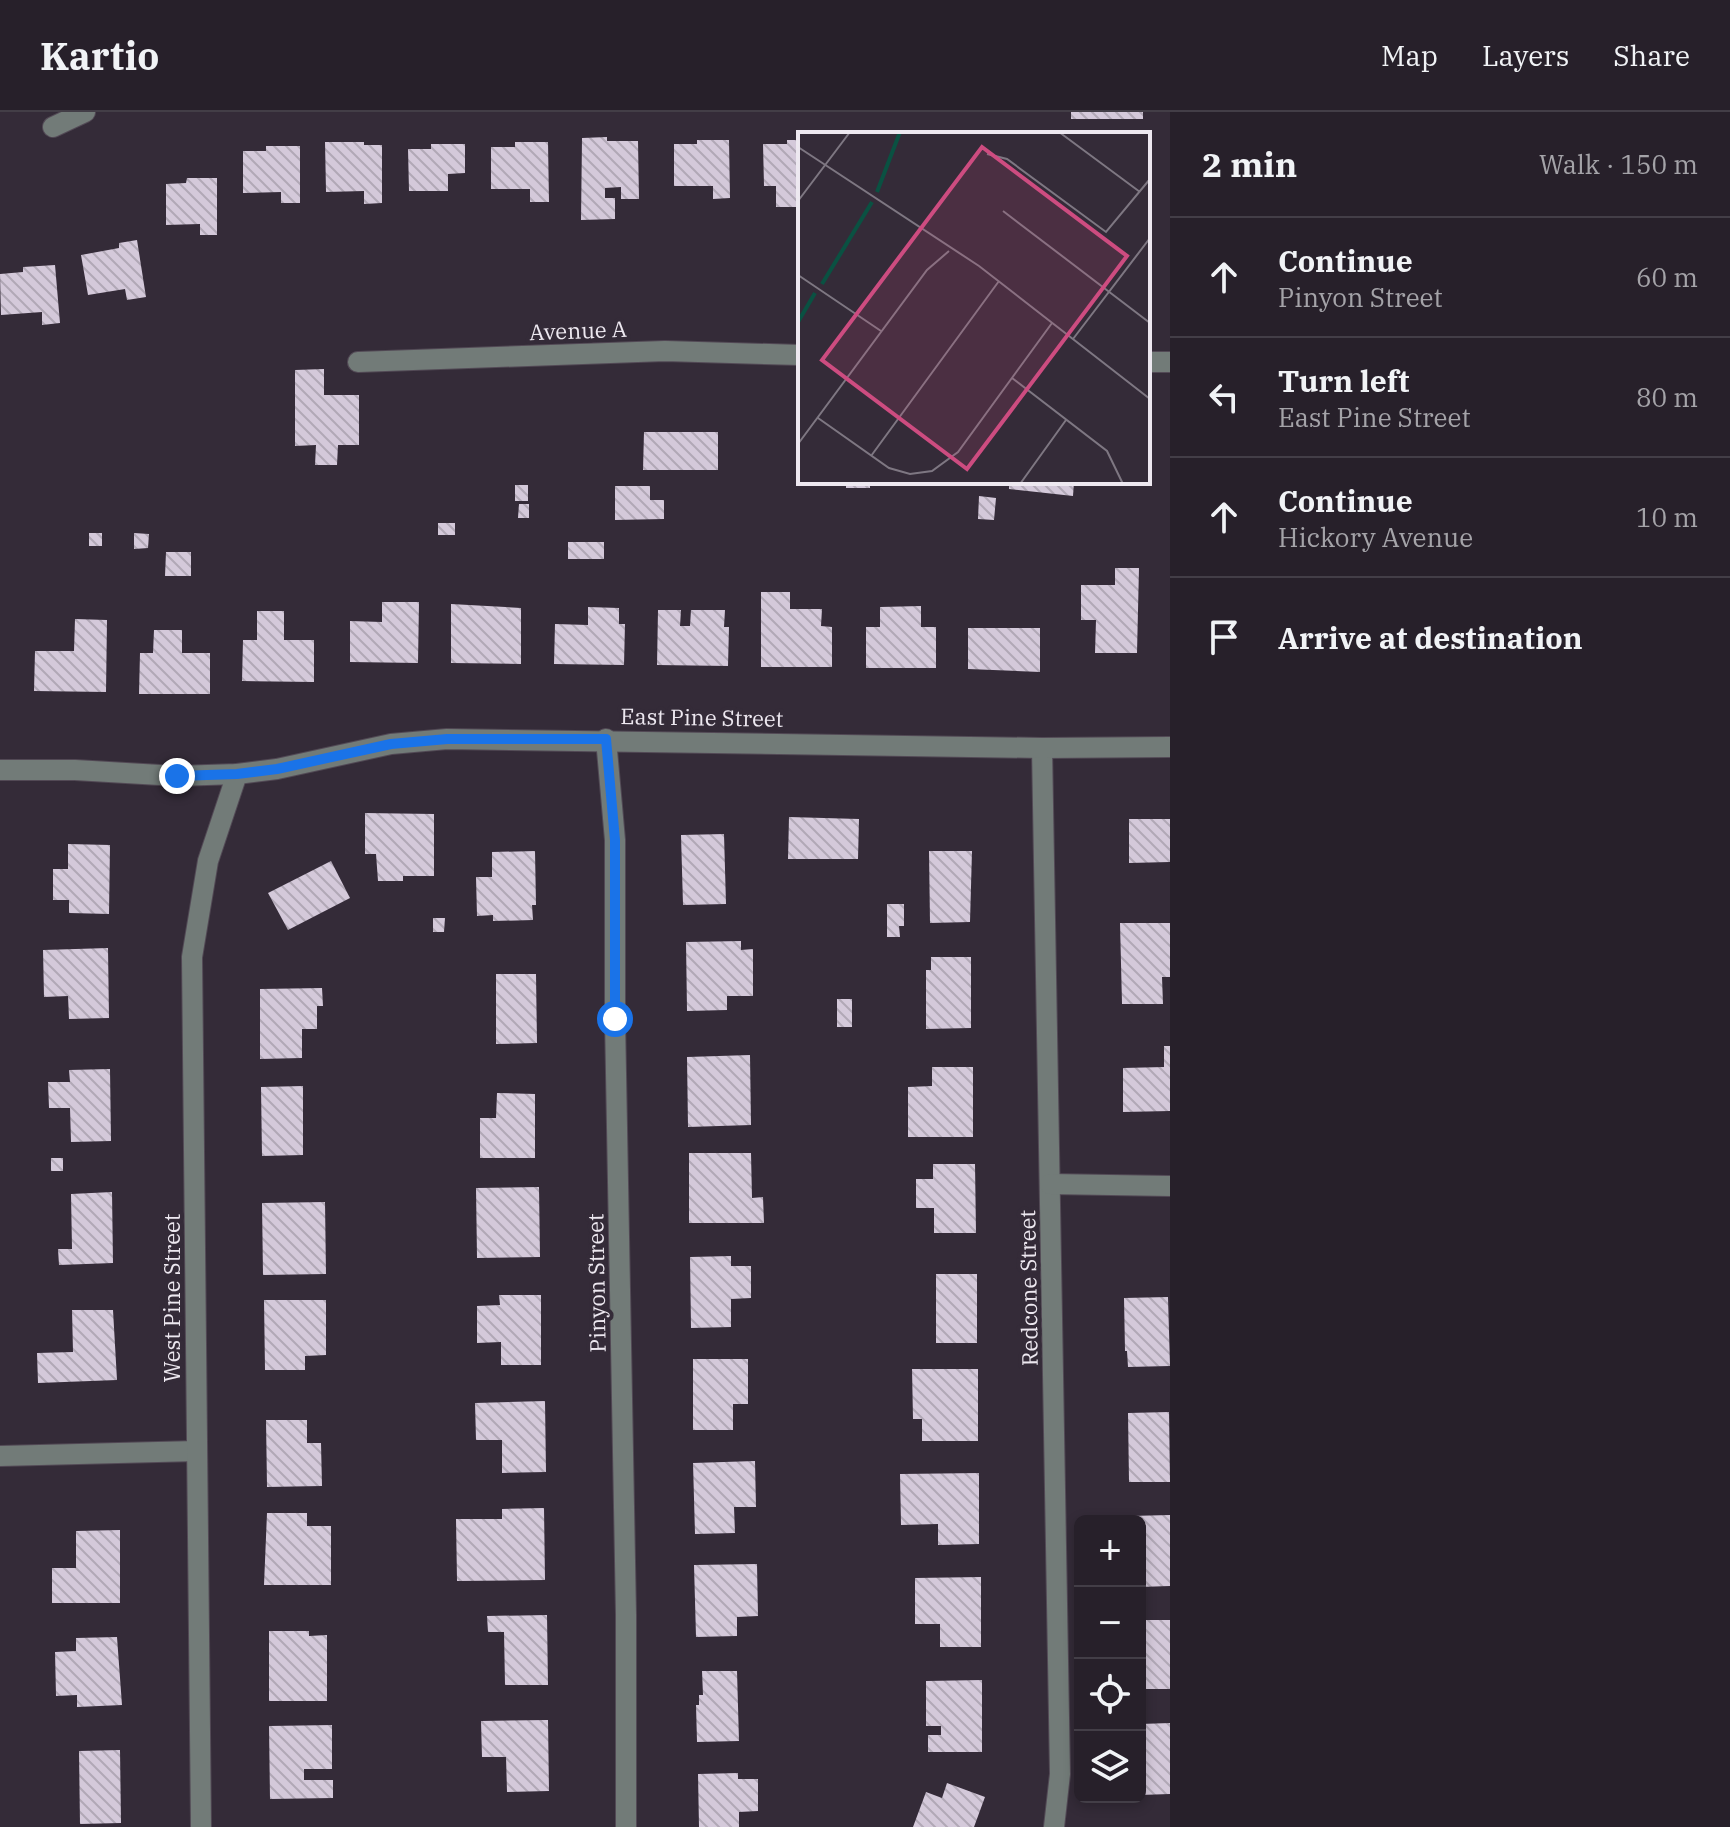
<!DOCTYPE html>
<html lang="en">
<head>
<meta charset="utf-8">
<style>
	body { margin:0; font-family:"IBM Plex Serif",serif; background:#2f2832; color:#f1f3f6 }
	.controls { position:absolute; right:24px; bottom:24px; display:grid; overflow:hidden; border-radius:12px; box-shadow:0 4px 12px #0003 }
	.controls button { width:72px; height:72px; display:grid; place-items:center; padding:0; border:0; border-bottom:2px solid #433e47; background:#27202a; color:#f1f3f6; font:40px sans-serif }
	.stop { position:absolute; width:24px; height:24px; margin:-18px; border:6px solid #1a73e8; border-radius:50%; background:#fff }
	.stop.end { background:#1a73e8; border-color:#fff; box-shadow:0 2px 8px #0008 }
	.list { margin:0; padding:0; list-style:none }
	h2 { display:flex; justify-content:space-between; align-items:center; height:104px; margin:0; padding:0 32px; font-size:34px }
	h2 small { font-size:26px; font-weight:400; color:#a4a3a8 }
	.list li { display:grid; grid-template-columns:52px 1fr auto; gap:24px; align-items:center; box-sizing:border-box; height:120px; padding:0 32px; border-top:2px solid #433e47 }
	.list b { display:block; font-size:30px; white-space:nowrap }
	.list p { margin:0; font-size:26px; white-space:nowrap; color:#a4a3a8 }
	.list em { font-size:26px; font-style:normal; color:#a4a3a8 }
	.icon { flex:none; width:44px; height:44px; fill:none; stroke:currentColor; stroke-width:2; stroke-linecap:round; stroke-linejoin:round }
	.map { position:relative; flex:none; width:1170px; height:1715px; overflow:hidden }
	header { display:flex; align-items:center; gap:48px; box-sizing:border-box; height:112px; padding:0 40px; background:#27202a; border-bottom:2px solid #433e47 }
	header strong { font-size:38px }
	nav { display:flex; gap:44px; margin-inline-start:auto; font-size:28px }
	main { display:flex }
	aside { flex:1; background:#27202a }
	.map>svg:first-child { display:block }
	.building { fill:url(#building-back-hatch) }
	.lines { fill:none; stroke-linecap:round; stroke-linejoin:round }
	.minor-casing { stroke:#524955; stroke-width:22 }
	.minor { stroke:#727b78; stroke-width:20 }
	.route { stroke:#1a73e8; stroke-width:10 }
	.labels { text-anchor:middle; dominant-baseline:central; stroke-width:8; stroke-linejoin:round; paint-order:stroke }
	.street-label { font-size:22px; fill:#ede8f0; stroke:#342b38 }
	.inset-river { fill:none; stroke:#0a5142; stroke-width:4 }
	.inset-road { fill:none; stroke:#7e7782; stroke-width:2 }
	.view { fill:#cd4c80; fill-opacity:0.15; stroke:#cd4c80; stroke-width:4 }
	.inset-edge { fill:none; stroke:#ede8f0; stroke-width:4 }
</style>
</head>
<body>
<header>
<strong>Kartio</strong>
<nav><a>Map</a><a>Layers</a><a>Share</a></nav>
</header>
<main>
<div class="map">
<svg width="1170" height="1715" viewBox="0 0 1170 1715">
	<defs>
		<pattern id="building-back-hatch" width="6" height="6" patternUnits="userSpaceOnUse" patternTransform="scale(2)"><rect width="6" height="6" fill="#d4c9da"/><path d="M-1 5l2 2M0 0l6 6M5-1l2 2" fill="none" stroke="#b1a8b6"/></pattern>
	</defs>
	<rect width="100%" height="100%" fill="#342b38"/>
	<g class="building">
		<rect x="1071" y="0" width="72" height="7"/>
		<path d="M 607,25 L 607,29 L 638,29 L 639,87 L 621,87 L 621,75 L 605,76 L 605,86 L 615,86 L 615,107 L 581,108 L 582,26 Z"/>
		<path d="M 697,28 L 729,28 L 730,86 L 713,87 L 713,74 L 674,74 L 674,32 L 697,32 Z"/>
		<path d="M 787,28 L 800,28 L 800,95 L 776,95 L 776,74 L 764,74 L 763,32 L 787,32 Z"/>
		<path d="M 325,30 L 364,30 L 364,33 L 382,33 L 382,91 L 364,92 L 364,79 L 326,80 Z"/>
		<path d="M 515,30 L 548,30 L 549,90 L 530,90 L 530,77 L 491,77 L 491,35 L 515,35 Z"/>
		<path d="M 431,32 L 465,32 L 465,61 L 448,62 L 448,79 L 409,79 L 408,37 L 431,37 Z"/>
		<path d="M 266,34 L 300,34 L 300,91 L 281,91 L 281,80 L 243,81 L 243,39 L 266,39 Z"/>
		<path d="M 187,66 L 217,66 L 217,123 L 200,123 L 200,112 L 166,113 L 166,72 L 186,71 Z"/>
		<path d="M 137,128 L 146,185 L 127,188 L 125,177 L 88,183 L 81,143 L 119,136 L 119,131 Z"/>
		<path d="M 55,153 L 60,211 L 42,213 L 42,200 L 1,203 L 0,162 L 23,160 L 23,155 Z"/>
		<path d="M 324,257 L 324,283 L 359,283 L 359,333 L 338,333 L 337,353 L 315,353 L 316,333 L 295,334 L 295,258 Z"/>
		<path d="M 644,320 L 718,320 L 718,358 L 643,358 Z"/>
		<rect x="846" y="370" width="24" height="6"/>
		<path d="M 1009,370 L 1074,370 L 1073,384 L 1009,377 Z"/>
		<rect x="515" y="373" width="13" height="16"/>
		<path d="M 615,374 L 650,374 L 650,388 L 664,388 L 664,407 L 615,408 Z"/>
		<path d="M 979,384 L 996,386 L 994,408 L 978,407 Z"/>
		<path d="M 519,392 L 529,392 L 529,406 L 518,406 Z"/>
		<rect x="438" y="411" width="17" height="12"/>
		<rect x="89" y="421" width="13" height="13"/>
		<path d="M 134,421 L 149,422 L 148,436 L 134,437 Z"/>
		<rect x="568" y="430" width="36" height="17"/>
		<path d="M 166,440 L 191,440 L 191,464 L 165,464 Z"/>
		<path d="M 1115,456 L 1139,456 L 1137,541 L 1095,541 L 1096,508 L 1081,508 L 1081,473 L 1115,473 Z"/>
		<path d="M 761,480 L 790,480 L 790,497 L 822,497 L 821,514 L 832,515 L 832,555 L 761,555 Z"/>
		<path d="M 382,490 L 419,490 L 418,551 L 350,550 L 350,509 L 382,510 Z"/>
		<path d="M 451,492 L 521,496 L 521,552 L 451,551 Z"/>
		<path d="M 921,494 L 921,515 L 936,515 L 936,556 L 866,556 L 866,515 L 880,515 L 880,495 Z"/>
		<path d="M 588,495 L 619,496 L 619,512 L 625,512 L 624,553 L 554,552 L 555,512 L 588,513 Z"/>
		<path d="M 658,498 L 681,498 L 680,514 L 690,514 L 691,498 L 725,498 L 724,515 L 729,515 L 728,554 L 657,553 Z"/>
		<path d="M 257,499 L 284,499 L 284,528 L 314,528 L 314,570 L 242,569 L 243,528 L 257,528 Z"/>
		<path d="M 75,507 L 107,508 L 106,580 L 34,579 L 35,539 L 74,539 Z"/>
		<path d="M 968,516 L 1040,516 L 1040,560 L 968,557 Z"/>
		<path d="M 154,518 L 182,518 L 182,541 L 210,541 L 210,582 L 139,582 L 140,541 L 153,541 Z"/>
		<path d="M 365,701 L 434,702 L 434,764 L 403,764 L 403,769 L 378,769 L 376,742 L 365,742 Z"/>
		<path d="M 789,705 L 859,707 L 858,747 L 788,747 Z"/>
		<path d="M 1129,707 L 1170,707 L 1170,750 L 1129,751 Z"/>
		<path d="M 724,722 L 726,792 L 683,793 L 681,723 Z"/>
		<path d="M 68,732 L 110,733 L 109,802 L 69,801 L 69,788 L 53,788 L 53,757 L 68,757 Z"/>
		<path d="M 535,739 L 536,793 L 532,793 L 533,808 L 493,809 L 493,803 L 477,804 L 476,765 L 492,765 L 492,740 Z"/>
		<path d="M 929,739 L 972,739 L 970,810 L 930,811 Z"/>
		<path d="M 331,749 L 350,786 L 288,818 L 268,781 Z"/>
		<path d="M 887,792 L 904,792 L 904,814 L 899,814 L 900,825 L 887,825 Z"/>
		<path d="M 433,806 L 445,806 L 444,820 L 433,820 Z"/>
		<path d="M 1120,811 L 1170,811 L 1170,865 L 1162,865 L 1163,892 L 1122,892 Z"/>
		<path d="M 741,829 L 741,838 L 753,837 L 753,884 L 727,884 L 727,898 L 687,899 L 686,830 Z"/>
		<path d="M 108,836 L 109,906 L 69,907 L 68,884 L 44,885 L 43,838 Z"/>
		<path d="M 931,845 L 971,845 L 971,916 L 926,917 L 926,858 L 931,858 Z"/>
		<path d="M 496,862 L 536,862 L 537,931 L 496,932 Z"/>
		<path d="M 322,876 L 323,894 L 317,894 L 317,917 L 302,917 L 302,946 L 260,947 L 260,877 Z"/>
		<rect x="837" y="887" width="15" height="28"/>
		<path d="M 1164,934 L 1170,934 L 1170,999 L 1123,1000 L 1123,956 L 1164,955 Z"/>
		<path d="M 750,943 L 751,1013 L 688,1015 L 687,945 Z"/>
		<path d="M 932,955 L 973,955 L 973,1025 L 908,1025 L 908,975 L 932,974 Z"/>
		<path d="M 110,957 L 111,1029 L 71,1030 L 70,996 L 49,996 L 48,970 L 70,970 L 69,958 Z"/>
		<path d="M 303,974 L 303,1043 L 262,1044 L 261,975 Z"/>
		<path d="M 497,981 L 535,982 L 535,1046 L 480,1046 L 480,1006 L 496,1006 Z"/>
		<path d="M 689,1041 L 751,1041 L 752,1086 L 763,1085 L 764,1111 L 689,1111 Z"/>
		<rect x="51" y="1046" width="12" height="13"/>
		<path d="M 933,1052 L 975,1052 L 976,1121 L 934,1121 L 934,1096 L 916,1096 L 916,1067 L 933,1067 Z"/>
		<path d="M 539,1075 L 540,1145 L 477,1146 L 476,1076 Z"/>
		<path d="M 112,1080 L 113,1151 L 59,1153 L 58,1137 L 72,1137 L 71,1082 Z"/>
		<path d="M 325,1090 L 326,1162 L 263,1163 L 262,1091 Z"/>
		<path d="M 731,1144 L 731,1154 L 751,1154 L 751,1186 L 731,1187 L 731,1215 L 691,1216 L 690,1145 Z"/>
		<rect x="936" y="1162" width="41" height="69"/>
		<path d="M 499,1183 L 541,1183 L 541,1253 L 501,1253 L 501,1230 L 477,1231 L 477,1194 L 500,1193 Z"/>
		<path d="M 1168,1185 L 1170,1254 L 1128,1255 L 1127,1239 L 1125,1239 L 1124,1186 Z"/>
		<path d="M 264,1188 L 326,1188 L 326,1243 L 305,1244 L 305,1258 L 265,1258 Z"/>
		<path d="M 72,1198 L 113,1198 L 117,1268 L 38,1271 L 37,1241 L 73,1240 Z"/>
		<path d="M 693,1247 L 748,1247 L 748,1292 L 733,1292 L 733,1318 L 693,1318 Z"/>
		<path d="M 912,1257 L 978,1257 L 978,1329 L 922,1329 L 922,1307 L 913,1307 Z"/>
		<path d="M 545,1289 L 546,1360 L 502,1361 L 502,1328 L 476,1328 L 475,1291 Z"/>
		<path d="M 1169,1300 L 1170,1370 L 1129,1370 L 1128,1301 Z"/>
		<path d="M 266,1308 L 307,1308 L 307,1331 L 321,1331 L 322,1374 L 267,1375 Z"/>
		<path d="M 755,1349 L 756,1395 L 734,1395 L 735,1421 L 695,1422 L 693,1351 Z"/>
		<path d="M 979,1361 L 979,1432 L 938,1433 L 938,1412 L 901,1413 L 900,1362 Z"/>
		<path d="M 544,1396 L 545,1468 L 457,1469 L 456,1407 L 502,1407 L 502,1397 Z"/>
		<path d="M 267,1401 L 307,1401 L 307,1414 L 331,1414 L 331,1473 L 264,1473 Z"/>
		<path d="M 1170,1403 L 1170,1474 L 1140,1475 L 1140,1409 L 1129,1409 L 1129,1404 Z"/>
		<path d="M 120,1418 L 120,1491 L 52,1491 L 52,1456 L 76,1456 L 76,1419 Z"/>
		<path d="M 757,1452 L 758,1504 L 737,1505 L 737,1524 L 696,1525 L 694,1453 Z"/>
		<path d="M 981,1465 L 981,1535 L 940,1535 L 940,1512 L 915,1512 L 915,1466 Z"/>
		<path d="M 547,1503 L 548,1573 L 505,1573 L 504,1520 L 488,1520 L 487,1504 Z"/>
		<rect x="1140" y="1508" width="30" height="69"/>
		<path d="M 269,1519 L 309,1519 L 309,1524 L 327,1523 L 327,1589 L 269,1589 Z"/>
		<path d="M 117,1525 L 122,1593 L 77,1595 L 77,1583 L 56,1584 L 55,1540 L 76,1539 L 76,1526 Z"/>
		<path d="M 702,1559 L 737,1559 L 739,1629 L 697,1630 L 696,1593 L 699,1593 L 699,1583 L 703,1583 Z"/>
		<path d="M 982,1568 L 982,1640 L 928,1640 L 928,1623 L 941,1623 L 941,1614 L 926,1614 L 926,1569 Z"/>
		<path d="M 548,1608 L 549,1679 L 507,1680 L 506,1645 L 482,1645 L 481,1609 Z"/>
		<path d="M 1170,1611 L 1170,1682 L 1140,1683 L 1140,1612 Z"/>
		<path d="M 332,1613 L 332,1657 L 304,1657 L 304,1668 L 333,1668 L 333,1686 L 270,1687 L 269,1614 Z"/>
		<path d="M 120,1638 L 121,1711 L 80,1712 L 79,1639 Z"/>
		<path d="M 738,1661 L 738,1667 L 758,1667 L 758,1699 L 739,1700 L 739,1715 L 699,1715 L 698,1662 Z"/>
		<path d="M 947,1671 L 985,1685 L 974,1715 L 913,1715 L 926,1680 L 942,1686 Z"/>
	</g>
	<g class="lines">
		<g class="minor-casing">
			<g id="minor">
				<path d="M 53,15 L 85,0"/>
				<path d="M 358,250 L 665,239 L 800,243"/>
				<path d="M 1148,250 L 1170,250"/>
				<path d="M 606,627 L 615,728 L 615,907 L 626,1503 L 626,1715"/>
				<path d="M 1042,636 L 1060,1662 L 1054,1715"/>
				<path d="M 0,658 L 75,658 L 177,664 L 237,662 L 277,657 L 391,632 L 447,627 L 1042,636 L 1170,635"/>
				<path d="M 1050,1072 L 1170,1074"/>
				<path d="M 0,1344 L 197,1339"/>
				<path d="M 201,1715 L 192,845 L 208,749 L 237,662"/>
			</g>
		</g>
		<use href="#minor" class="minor"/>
	</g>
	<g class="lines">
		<path class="route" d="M 177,664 L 237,662 L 277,657 L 391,632 L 447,627 L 606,627 L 615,728 L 615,907"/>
	</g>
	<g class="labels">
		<g class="street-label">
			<text transform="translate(578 218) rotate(-2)">Avenue A</text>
			<text transform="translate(702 605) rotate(1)">East Pine Street</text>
			<text transform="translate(596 1171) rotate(-91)">Pinyon Street</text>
			<text transform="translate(1028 1176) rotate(-91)">Redcone Street</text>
			<text transform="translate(171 1186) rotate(-90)">West Pine Street</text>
		</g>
	</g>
	<g transform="translate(798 20)">
		<rect width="352" height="352" fill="#342b38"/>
		<path class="inset-river" d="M 79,60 L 102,0M 24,152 L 74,70M 0,190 L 17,161"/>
		<path class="inset-road" d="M 261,0 L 342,60M 0,15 L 181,134 L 352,267M 189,22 L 209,27 L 308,100 L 352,47M 0,69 L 52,0M 205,79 L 352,191M 0,143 L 83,199M 275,207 L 352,106M 214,246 L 309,319 L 325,352M 20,286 L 91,336 L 112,342 L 134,339 L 160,320 L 254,191M 0,312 L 129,138 L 151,119M 73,324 L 201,149M 222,352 L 268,288"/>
		<path class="view" d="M 184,15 L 329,124 L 169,337 L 24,228 Z"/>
		<rect width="352" height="352" class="inset-edge"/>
	</g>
</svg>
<div class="controls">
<button>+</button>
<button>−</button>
<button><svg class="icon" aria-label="locate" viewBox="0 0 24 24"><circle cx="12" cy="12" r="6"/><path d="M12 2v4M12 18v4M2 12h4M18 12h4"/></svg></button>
<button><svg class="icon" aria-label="layers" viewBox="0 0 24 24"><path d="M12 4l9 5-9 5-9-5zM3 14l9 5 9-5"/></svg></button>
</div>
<div class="stop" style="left:615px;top:907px"></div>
<div class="stop end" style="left:177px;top:664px"></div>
</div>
<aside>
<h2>2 min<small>Walk · 150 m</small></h2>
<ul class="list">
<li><svg class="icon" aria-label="ahead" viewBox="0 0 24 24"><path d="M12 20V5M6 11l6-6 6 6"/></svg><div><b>Continue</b><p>Pinyon Street</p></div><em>60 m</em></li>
<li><svg class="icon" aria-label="left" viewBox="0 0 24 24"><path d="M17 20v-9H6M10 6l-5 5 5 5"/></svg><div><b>Turn left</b><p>East Pine Street</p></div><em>80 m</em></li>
<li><svg class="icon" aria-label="ahead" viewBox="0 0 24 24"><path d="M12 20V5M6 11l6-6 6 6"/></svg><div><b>Continue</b><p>Hickory Avenue</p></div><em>10 m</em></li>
<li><svg class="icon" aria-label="arrive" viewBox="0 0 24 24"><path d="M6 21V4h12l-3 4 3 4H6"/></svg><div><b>Arrive at destination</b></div></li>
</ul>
</aside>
</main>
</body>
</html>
